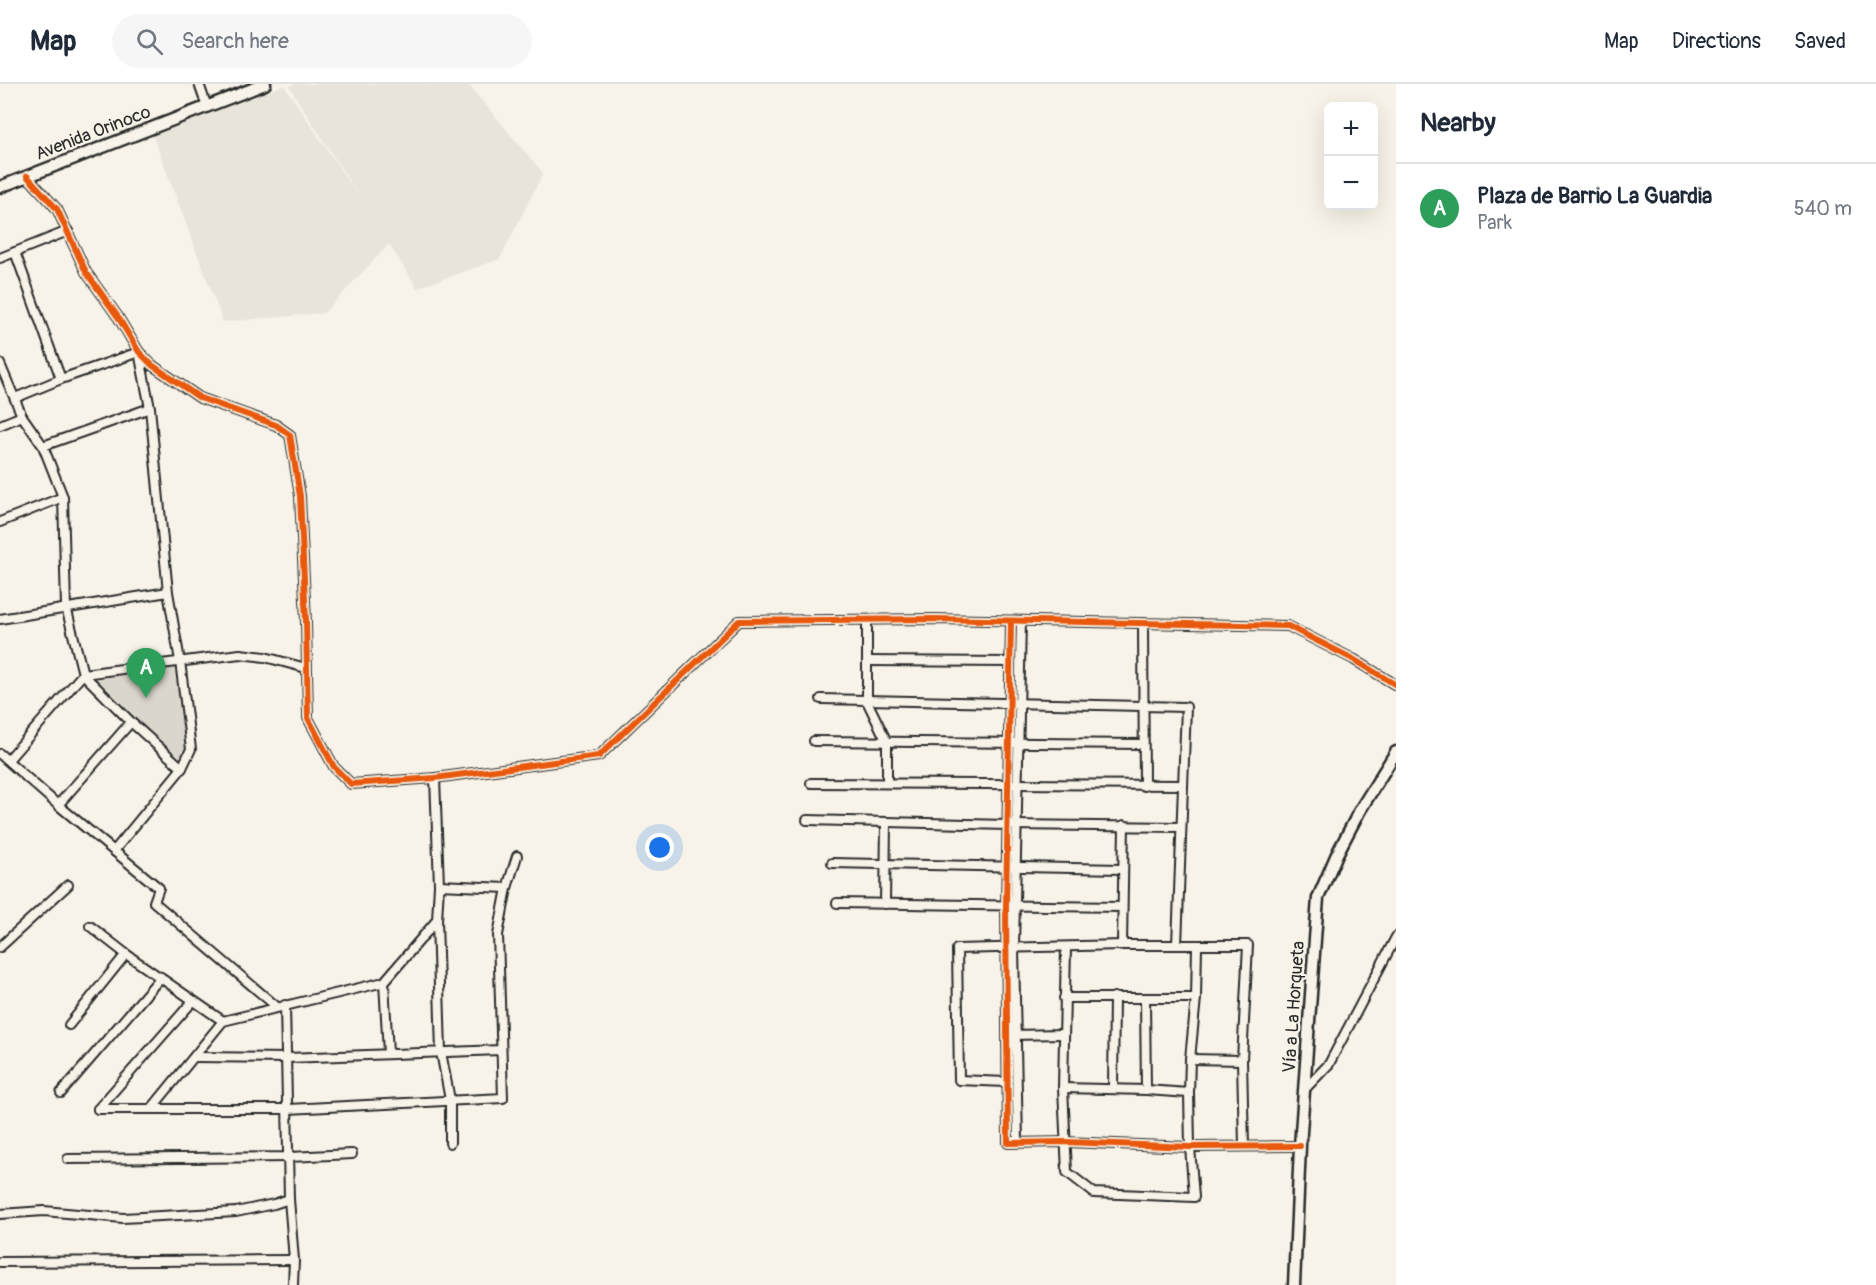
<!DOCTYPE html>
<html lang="en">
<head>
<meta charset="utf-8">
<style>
	body { margin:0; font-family:Pangolin,sans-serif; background:#f6f6f7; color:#1f2937 }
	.controls { position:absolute; right:18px; top:18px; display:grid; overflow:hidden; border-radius:9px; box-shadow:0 6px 24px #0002 }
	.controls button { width:54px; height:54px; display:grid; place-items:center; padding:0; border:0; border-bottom:2px solid #e0e1e3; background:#fff; color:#1f2937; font:30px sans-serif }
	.you { position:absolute; left:660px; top:764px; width:21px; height:21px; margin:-15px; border:4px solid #fff; border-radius:50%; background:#1a73e8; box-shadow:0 0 0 9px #1a73e833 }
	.badge { display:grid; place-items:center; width:39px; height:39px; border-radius:50%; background:#7c3aed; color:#fff; font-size:20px; font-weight:700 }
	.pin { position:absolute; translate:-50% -50px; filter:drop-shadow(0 2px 3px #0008) }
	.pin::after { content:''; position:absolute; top:32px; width:21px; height:18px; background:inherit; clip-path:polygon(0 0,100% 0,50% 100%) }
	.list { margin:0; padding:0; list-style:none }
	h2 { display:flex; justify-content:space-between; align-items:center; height:78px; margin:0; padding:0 24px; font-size:26px }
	h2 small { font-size:20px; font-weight:400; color:#747a83 }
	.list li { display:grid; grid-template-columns:39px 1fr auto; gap:18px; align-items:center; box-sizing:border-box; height:90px; padding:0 24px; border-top:2px solid #e0e1e3 }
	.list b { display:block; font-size:22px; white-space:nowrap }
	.list p { margin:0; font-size:20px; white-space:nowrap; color:#747a83 }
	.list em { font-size:20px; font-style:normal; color:#747a83 }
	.icon { flex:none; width:33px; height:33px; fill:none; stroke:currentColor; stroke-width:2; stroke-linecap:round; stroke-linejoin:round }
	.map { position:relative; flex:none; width:1396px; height:1201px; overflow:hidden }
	header { display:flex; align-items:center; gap:36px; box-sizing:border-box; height:84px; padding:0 30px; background:#fff; border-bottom:2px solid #e0e1e3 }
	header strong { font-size:28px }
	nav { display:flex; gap:33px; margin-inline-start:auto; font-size:21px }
	.search { width:420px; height:54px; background:#f6f6f7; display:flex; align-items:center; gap:15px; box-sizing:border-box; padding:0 21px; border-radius:33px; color:#747a83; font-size:22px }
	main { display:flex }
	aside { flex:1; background:#fff }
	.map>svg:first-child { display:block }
	.built { fill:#e8e4da }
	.green { fill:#dad6cc; stroke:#82807c; stroke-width:1.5 }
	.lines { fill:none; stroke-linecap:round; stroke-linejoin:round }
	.minor-casing { stroke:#2b2b2b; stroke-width:12 }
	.secondary-casing { stroke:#2b2b2b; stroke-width:15 }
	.minor { stroke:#f7f3e8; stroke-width:8 }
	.secondary { stroke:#f7f3e8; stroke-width:10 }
	.cycleway-casing { stroke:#f7f3e8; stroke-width:10 }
	.cycleway { stroke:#e8590c; stroke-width:6 }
	.labels { text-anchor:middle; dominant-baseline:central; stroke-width:4.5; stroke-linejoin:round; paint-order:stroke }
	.street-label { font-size:18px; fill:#2b2b2b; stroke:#f7f3e8 }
</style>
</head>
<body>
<header>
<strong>Map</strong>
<div class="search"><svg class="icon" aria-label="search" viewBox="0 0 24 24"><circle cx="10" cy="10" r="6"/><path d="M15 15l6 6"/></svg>Search here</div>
<nav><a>Map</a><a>Directions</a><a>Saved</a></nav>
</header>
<main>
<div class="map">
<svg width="1396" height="1201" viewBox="0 0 1396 1201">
	<rect width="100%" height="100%" fill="#f7f3e8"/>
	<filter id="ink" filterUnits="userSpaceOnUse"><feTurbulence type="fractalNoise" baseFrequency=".0167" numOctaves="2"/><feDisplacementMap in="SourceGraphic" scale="12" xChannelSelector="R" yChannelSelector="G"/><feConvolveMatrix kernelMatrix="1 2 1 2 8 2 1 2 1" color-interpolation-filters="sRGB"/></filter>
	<g filter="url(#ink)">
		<path class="built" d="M 294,0 L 468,0 L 543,89 L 500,175 L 417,204 L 389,160 L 324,229 L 223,238 L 153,52 L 284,1 L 361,116 L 289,2 Z"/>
		<path class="green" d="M 180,577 L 191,665 L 182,684 L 83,590 Z"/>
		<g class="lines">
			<g class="minor-casing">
				<g id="minor">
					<path d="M 199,0 L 207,23"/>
					<path d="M 27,92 L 57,125 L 86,188 L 118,233 L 139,268 L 152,281 L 200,314 L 276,341 L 290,351 L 300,412 L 306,537 L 308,634 L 334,683 L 351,700 L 435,694 L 599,672 L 739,537 L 933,535 L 1288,542 L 1353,575 L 1396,601"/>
					<path d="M 15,168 L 61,295"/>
					<path d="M 0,174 L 68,147"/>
					<path d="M 0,280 L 22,332 L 43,362 L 63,413 L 66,523 L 83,590 L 131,638 L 182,684"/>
					<path d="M 15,314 L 61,295 L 139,268 L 150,324 L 168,508 L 180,577 L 191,665 L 182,684 L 114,767"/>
					<path d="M 0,341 L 22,332"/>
					<path d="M 43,362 L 150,324"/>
					<path d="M 0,438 L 63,413"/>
					<path d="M 0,535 L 168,508"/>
					<path d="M 867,536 L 867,617 L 887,658 L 887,699"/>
					<path d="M 1011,537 L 1006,823 L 1008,1059 L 1066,1058 L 1190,1063 L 1300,1062"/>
					<path d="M 1143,539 L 1144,702"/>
					<path d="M 867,577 L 1010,578"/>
					<path d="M 821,615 L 1186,623 L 1177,861"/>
					<path d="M 814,657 L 1143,660"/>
					<path d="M 0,670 L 58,721 L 159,804 L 154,818 L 277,923"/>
					<path d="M 8,676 L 83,590 L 240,570 L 265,573 L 306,584"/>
					<path d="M 435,694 L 439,801 L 437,836 L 441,968 L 450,1016 L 450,1059"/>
					<path d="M 811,699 L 1182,701"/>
					<path d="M 58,721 L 131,638"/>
					<path d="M 807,736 L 1007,741 L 1181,743"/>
					<path d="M 832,779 L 1122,785"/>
					<path d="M 439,801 L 507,804"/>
					<path d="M 837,819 L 1122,823"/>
					<path d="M 885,820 L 886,738"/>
					<path d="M 90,842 L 126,870 L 223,937"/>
					<path d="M 1122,861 L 1124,741"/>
					<path d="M 0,863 L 68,801"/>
					<path d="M 1066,863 L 1063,1004 L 1067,1088 L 1094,1109 L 1194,1113 L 1190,1063 L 1189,1009 L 1190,975 L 1196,914 L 1197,862"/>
					<path d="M 1064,914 L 1196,914"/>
					<path d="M 1145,914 L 1146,1006"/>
					<path d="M 285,921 L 289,1115 L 294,1176 L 293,1201"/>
					<path d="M 69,941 L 126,870"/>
					<path d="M 1011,951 L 1063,950"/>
					<path d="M 388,969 L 384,898 L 437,836"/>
					<path d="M 195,973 L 287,974 L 501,966"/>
					<path d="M 1190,975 L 1242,976"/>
					<path d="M 1006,998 L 959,996 L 957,865 L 1122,861 L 1248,861 L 1242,976 L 1244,1062"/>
					<path d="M 1063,1004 L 1146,1006 L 1189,1009"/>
					<path d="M 1113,1005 L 1114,913"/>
					<path d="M 1305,1005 L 1329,980 L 1396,853"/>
					<path d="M 61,1009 L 161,893"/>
					<path d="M 152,1024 L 223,937 L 384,898"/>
					<path d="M 98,1025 L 288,1025 L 503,1014 L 498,851 L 507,804 L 517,772"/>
					<path d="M 98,1025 L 193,917"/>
					<path d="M 1018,1058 L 1014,864 L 1021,537"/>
					<path d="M 68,1075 L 289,1073 L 352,1070"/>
					<path d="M 0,1130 L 44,1127 L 123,1134 L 236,1128 L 274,1120 L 289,1115"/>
					<path d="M 0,1178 L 294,1176"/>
				</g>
			</g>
			<g class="secondary-casing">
				<g id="secondary">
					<path d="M 0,103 L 265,0"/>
					<path d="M 1294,1201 L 1300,1062 L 1318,814 L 1337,770 L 1360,726 L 1396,668"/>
				</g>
			</g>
			<use href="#minor" class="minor"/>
			<use href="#secondary" class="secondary"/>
			<g class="cycleway-casing">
				<g id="cycleway">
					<path d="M 27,92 L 57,125 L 86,188 L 118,233 L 139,268 L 152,281 L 200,314 L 276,341 L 290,351 L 300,412 L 306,537 L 308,634 L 334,683 L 351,700 L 435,694 L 599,672 L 739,537 L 933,535 L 1288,542 L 1353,575 L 1396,601"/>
					<path d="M 1011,537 L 1006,823 L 1008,1059 L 1066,1058 L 1190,1063 L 1300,1062"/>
				</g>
			</g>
			<use href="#cycleway" class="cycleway"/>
		</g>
	</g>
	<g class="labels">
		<g class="street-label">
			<text transform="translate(93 49) rotate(-21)">Avenida Orinoco</text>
			<text transform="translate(1294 923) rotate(-86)">Vía a La Horqueta</text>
		</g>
	</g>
</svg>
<div class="controls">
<button>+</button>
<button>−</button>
</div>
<div class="you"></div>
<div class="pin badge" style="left:146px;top:614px;background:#2e9e5b">A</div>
</div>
<aside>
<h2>Nearby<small></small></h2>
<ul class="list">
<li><span class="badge" style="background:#2e9e5b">A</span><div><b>Plaza de Barrio La Guardia</b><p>Park</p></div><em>540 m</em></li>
</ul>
</aside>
</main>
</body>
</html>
